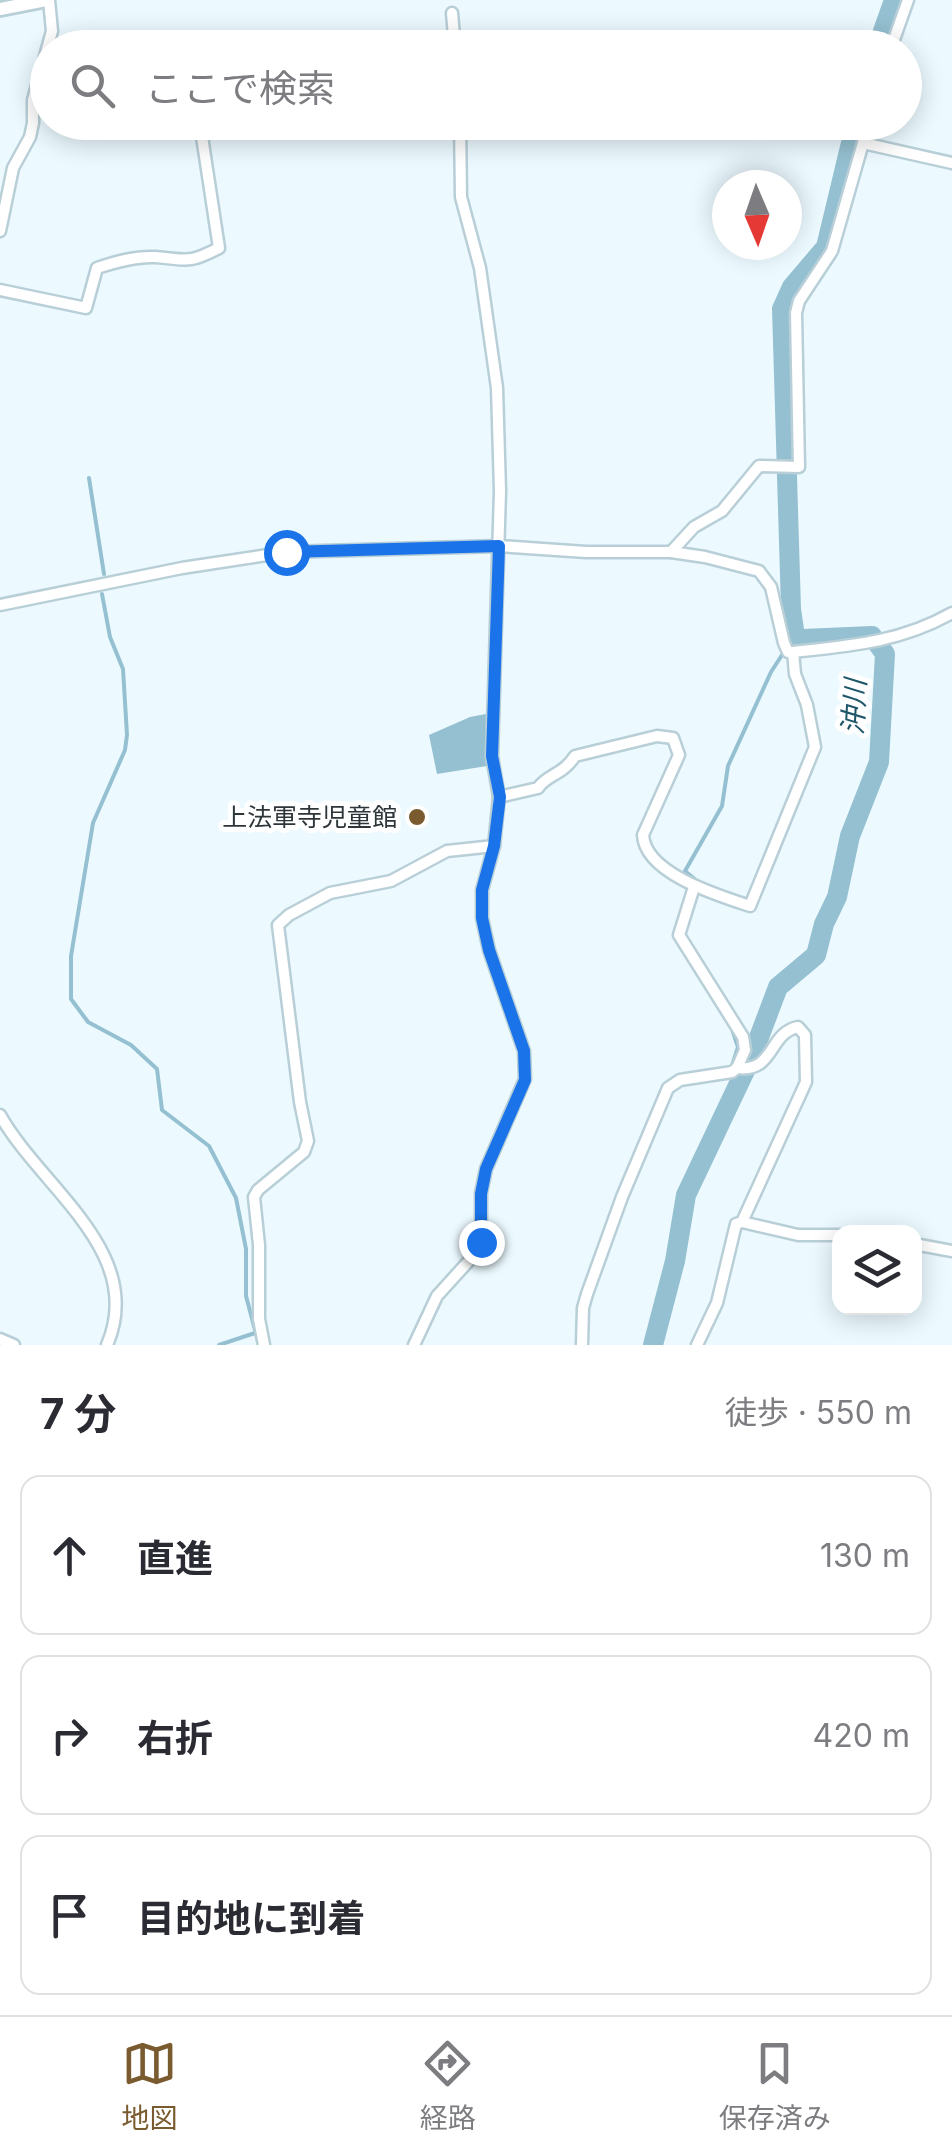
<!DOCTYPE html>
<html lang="ja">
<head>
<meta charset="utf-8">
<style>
	body { margin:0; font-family:Inter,"Noto Sans JP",sans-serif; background:#f7f7f7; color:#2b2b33 }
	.controls { position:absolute; right:30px; bottom:30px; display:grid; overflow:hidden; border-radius:20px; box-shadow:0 5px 25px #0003 }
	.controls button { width:90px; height:90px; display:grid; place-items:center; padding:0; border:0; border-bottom:2px solid #e1e1e2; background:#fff; color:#2b2b33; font:50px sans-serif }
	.compass { position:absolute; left:712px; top:170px; width:90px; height:90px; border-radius:50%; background:#fff; box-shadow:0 5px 25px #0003; rotate:178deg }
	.stop { position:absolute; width:30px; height:30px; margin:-22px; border:8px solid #1a73e8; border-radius:50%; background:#fff }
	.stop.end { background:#1a73e8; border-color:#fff; box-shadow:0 2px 10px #0008 }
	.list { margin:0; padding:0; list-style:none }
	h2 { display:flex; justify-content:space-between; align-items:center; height:130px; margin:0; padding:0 40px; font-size:42px }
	h2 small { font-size:32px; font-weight:400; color:#7c7c81 }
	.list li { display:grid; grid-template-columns:65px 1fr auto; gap:30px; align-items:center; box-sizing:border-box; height:160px; margin:0 20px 20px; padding:0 20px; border:2px solid #e1e1e2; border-radius:20px }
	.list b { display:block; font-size:38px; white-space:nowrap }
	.list em { font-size:32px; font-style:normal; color:#7c7c81 }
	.icon { flex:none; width:55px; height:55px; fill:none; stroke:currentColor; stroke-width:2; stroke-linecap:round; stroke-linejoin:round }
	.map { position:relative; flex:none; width:952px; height:1345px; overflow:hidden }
	.search { position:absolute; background:#fff; box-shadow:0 5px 25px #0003; left:30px; right:30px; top:30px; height:110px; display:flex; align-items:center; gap:25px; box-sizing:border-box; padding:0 35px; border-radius:55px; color:#7c7c81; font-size:38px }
	.sheet { height:670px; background:#fff }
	nav { display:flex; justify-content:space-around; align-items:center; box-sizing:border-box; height:140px; border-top:2px solid #e1e1e2; background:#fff; font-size:28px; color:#7c7c81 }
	nav a { display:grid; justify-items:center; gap:5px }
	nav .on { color:#7a5b30 }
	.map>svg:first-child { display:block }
	.water { fill:#95c0d1 }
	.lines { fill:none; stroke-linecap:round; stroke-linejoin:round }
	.stream { stroke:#95c0d1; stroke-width:4 }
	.river { stroke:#95c0d1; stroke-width:20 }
	.minor-casing { stroke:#b9cfd8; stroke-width:15 }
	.tertiary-casing { stroke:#b9cfd8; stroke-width:18 }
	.minor { stroke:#fff; stroke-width:10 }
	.tertiary { stroke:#fff; stroke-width:12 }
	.route { stroke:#1a73e8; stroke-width:12 }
	.poi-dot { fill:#7a5b30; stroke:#fff; stroke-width:4 }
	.labels { text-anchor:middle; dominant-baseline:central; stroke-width:10; stroke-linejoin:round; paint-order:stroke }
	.poi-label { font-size:25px; fill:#2d3539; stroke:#fff; text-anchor:end }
	.water-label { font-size:28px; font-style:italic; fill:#1d5668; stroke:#fff }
</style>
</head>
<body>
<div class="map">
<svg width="952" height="1345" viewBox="0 0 952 1345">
	<rect width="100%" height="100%" fill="#ecfaff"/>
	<path class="water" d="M 491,713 L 487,766 L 437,774 L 429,735 L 470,717 Z"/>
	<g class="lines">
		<g class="stream">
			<path d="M 89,478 L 104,574"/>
			<path d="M 102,594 L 110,637 L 123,669 L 127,735 L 125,750 L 93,823 L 71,956 L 71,999 L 88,1022 L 131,1045 L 157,1069 L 162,1110 L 209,1146 L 236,1198 L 246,1249 L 246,1296 L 259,1345"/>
			<path d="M 792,642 L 795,637"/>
			<path d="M 697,881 L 685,871 L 722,806 L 728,766 L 771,672 L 782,655"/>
			<path d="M 732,1029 L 738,1047 L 728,1078 L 742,1077"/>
			<path d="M 219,1345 L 255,1333"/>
		</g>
		<g class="river">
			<path d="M 877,48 L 894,0"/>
			<path d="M 653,1345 L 675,1261 L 686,1195 L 752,1056 L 778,987 L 816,955 L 824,924 L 837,897 L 850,836 L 879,762 L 885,654 L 872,636 L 803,639 L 795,637 L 791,609 L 782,309 L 792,287 L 826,247 L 856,122"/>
		</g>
		<g class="minor-casing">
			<g id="minor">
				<path d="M 452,13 L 455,48"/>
				<path d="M 891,48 L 908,0"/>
				<path d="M 863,143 L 952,163"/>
				<path d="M 0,231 L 13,168 L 30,137 L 33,123 L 33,100 L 52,31 L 49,0"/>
				<path d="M 0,290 L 86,308 L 97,268 C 115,262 135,256 155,257 C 187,259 186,265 219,248 L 201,130 L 326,122"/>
				<path d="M 671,552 L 694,527 L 722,511 L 759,466 L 799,467 L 796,313 L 799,301 L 832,251 L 869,122"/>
				<path d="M 0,605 L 182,568 L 287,552 L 499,546 L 586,552 L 671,552 L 705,557 L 759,571 L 771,587 L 784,643 L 788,652 L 793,652 L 795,674 L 807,705 L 815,747 L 750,906 C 720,896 645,874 643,835 L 679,755 L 673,738 L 657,736 L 575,756 C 562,776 547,774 538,788 L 499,797"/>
				<path d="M 793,652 C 850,646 901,642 952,613"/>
				<path d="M 694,887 L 679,935 L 743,1037 L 745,1050 L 737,1068"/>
				<path d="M 0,1115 C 40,1187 147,1252 107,1345"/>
				<path d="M 742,1222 L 798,1235 L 840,1235"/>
				<path d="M 914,1244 L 952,1251"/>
				<path d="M 0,1339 L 14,1345"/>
				<path d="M 264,1345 L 259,1319 L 259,1245 L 254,1197 L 258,1190 L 304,1152 L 308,1141 L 300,1102 L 278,925 L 289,915 L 330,893 L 391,881 L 447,851 L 494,846"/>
				<path d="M 414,1345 L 437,1296 L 476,1253 L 481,1242 L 481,1193 L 486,1169 L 525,1079 L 524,1051 L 489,950 L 482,918 L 482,890 L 494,846 L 499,797 L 492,756 L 500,491 L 497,388 L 480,268 L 461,197 L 460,122"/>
				<path d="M 582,1345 L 583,1308 L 587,1294 L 622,1197 L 668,1088 L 680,1080 L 732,1072 L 737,1068 C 775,1073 768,1033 798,1027 L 805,1035 L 806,1082 L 742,1222 L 736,1224 L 717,1303 L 697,1345"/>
			</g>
		</g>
		<g class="tertiary-casing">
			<path id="tertiary" d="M 0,9 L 46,0"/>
		</g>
		<use href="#minor" class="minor"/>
		<use href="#tertiary" class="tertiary"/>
	</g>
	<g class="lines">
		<path class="route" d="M 286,552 L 499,546 L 492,756 L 500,797 L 494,846 L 482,890 L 482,918 L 489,950 L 524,1051 L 525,1080 L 486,1169 L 481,1194 L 481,1242"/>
	</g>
	<circle class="poi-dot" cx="417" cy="817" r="10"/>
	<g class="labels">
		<g class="poi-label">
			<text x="397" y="817">上法軍寺児童館</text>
		</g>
		<g class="water-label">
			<text transform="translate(854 707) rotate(-87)">沖川</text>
		</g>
	</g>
</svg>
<div class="controls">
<button><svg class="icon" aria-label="layers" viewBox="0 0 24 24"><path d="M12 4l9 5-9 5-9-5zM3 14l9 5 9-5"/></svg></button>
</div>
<svg class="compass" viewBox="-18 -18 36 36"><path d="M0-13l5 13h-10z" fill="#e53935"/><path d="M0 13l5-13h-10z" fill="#7c7c81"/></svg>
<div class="stop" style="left:286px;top:552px"></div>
<div class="stop end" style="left:481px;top:1242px"></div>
<div class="search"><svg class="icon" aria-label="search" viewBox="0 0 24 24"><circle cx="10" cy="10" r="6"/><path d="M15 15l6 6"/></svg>ここで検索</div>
</div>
<section class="sheet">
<h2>7 分<small>徒歩 · 550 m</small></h2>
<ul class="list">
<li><svg class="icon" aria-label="ahead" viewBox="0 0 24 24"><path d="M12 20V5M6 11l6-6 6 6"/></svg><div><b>直進</b></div><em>130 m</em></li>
<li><svg class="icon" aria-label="right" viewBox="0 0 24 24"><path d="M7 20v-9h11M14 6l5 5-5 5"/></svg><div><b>右折</b></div><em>420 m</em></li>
<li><svg class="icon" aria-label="arrive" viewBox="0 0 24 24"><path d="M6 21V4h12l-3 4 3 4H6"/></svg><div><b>目的地に到着</b></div></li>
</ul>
</section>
<nav>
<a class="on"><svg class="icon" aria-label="map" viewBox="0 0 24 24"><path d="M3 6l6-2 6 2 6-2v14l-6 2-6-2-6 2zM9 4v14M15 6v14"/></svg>地図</a>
<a><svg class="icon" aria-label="directions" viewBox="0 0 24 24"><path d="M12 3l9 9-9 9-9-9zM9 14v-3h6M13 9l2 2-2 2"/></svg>経路</a>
<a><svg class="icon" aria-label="saved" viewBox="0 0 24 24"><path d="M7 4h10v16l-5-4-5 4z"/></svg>保存済み</a>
</nav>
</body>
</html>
